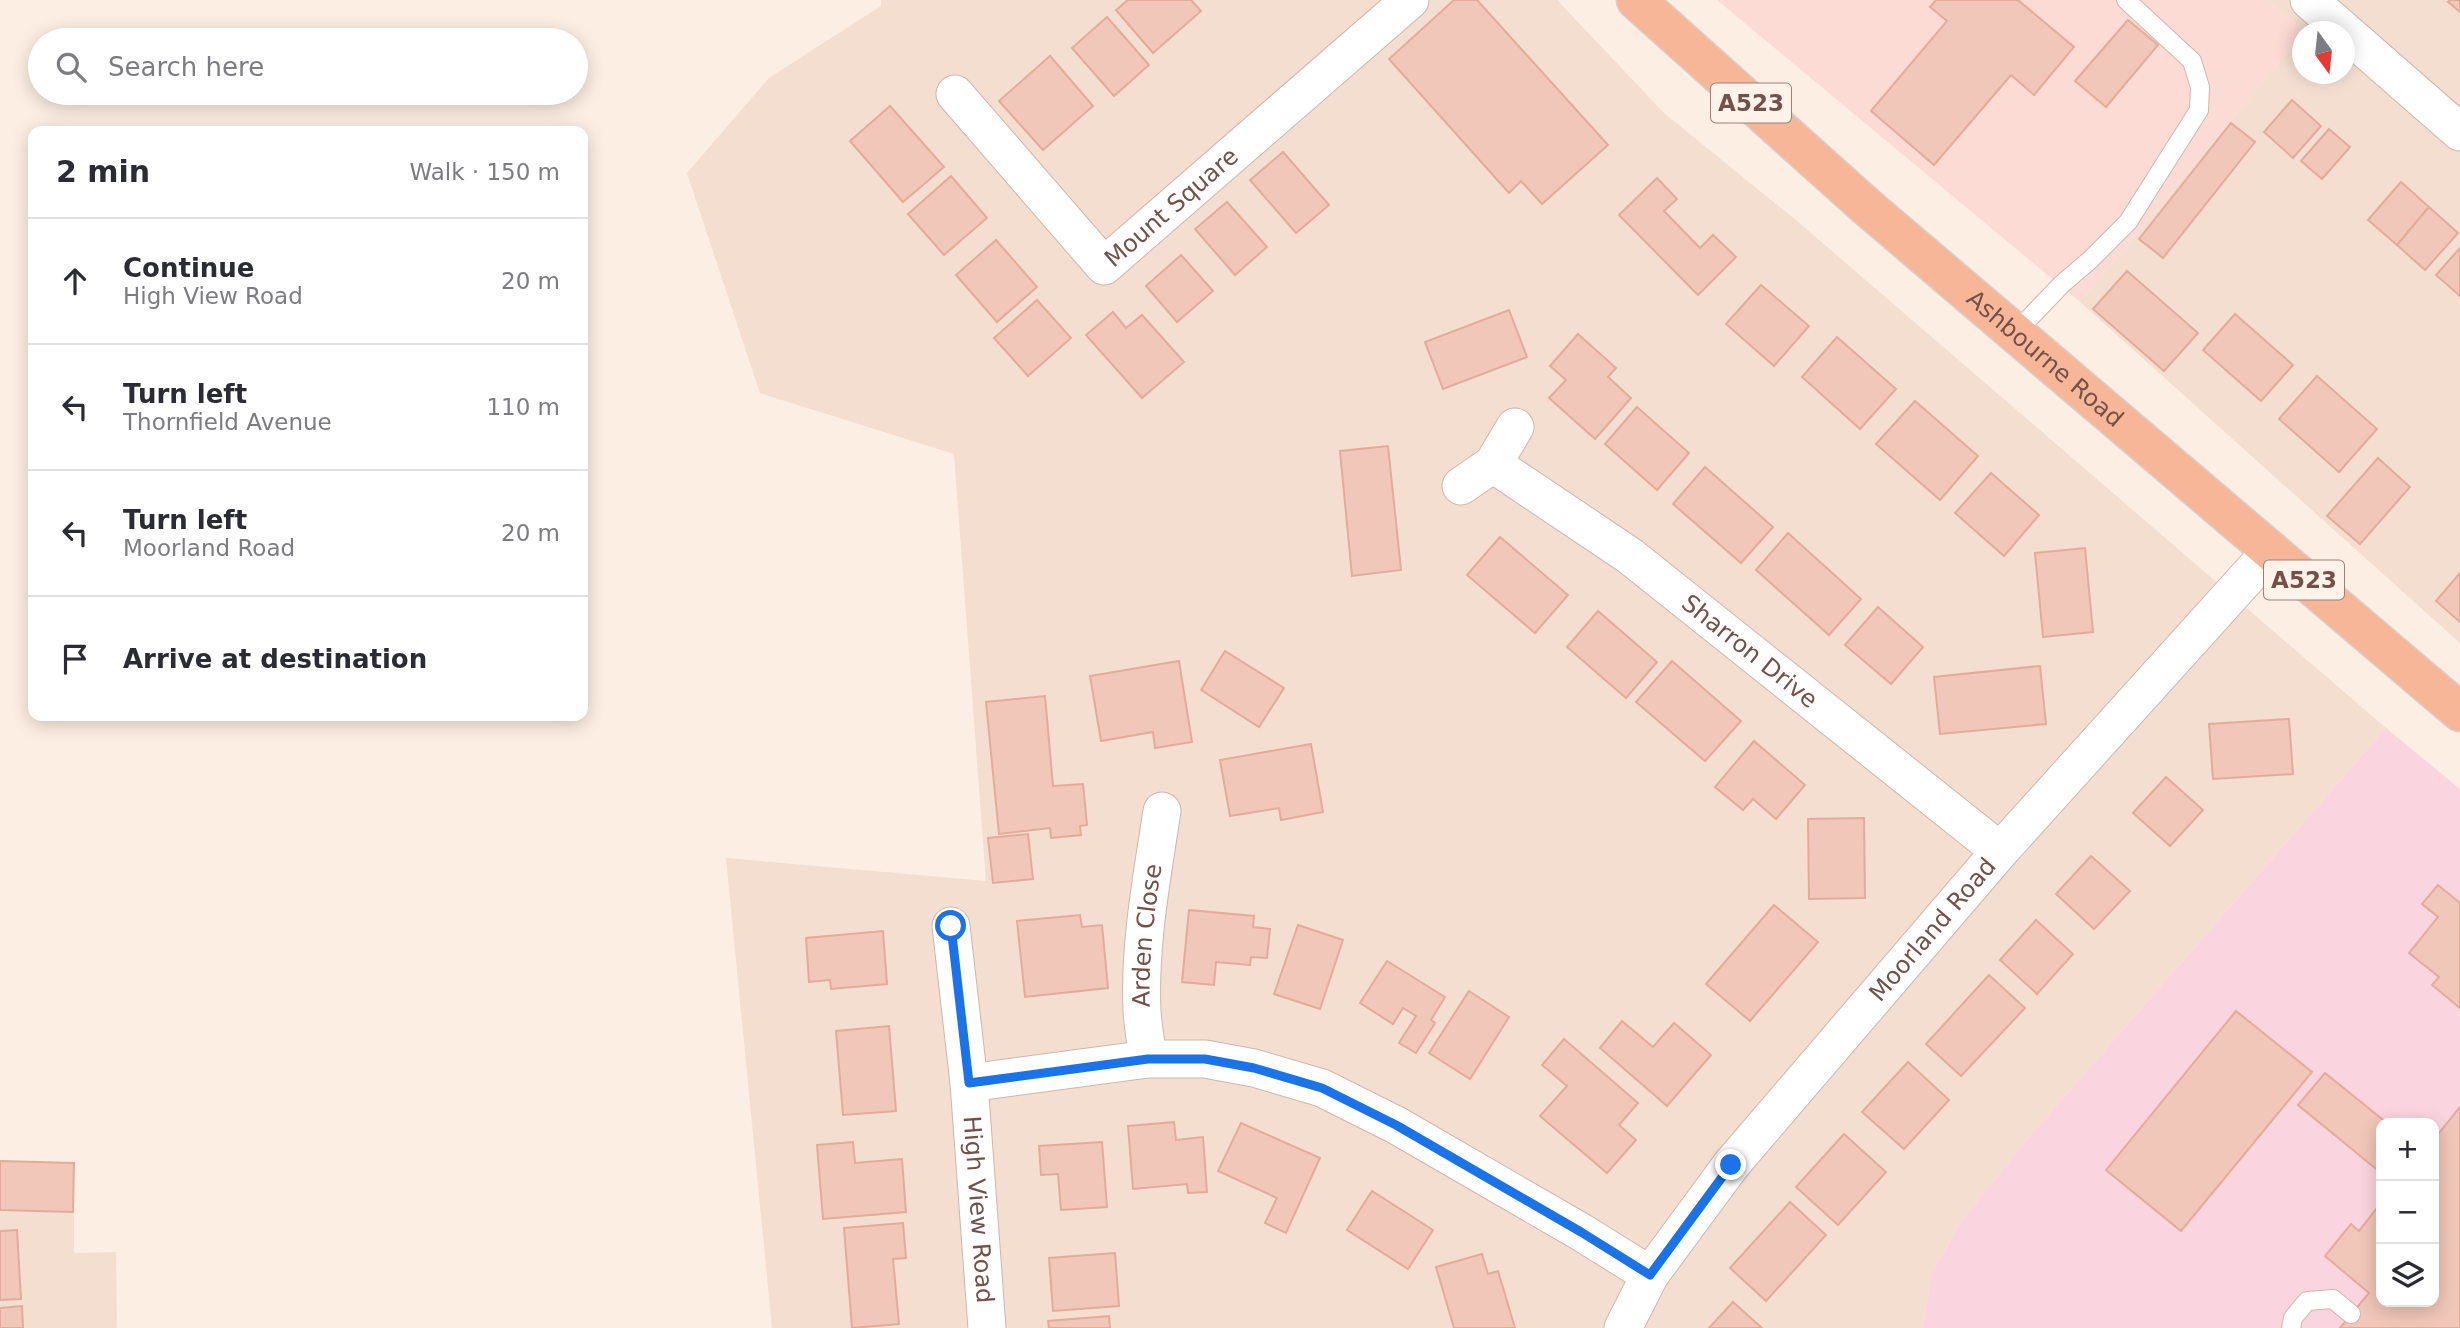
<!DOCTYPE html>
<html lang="en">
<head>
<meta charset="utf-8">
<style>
	body { margin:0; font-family:"DejaVu Sans",sans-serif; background:#f2f2f3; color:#2b2b33 }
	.controls { position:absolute; right:21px; bottom:21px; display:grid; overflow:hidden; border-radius:14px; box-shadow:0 4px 18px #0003 }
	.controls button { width:63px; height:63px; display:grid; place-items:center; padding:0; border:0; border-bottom:2px solid #e1e1e2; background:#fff; color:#2b2b33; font:35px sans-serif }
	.compass { position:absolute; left:2292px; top:21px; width:63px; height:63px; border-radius:50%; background:#fff; box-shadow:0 4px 18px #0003; rotate:165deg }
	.stop { position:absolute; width:21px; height:21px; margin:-16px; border:5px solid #1a73e8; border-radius:50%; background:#fff }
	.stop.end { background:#1a73e8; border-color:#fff; box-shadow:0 2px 7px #0008 }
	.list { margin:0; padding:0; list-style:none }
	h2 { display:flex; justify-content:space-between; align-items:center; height:91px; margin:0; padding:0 28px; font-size:30px }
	h2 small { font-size:23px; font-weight:400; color:#7c7c81 }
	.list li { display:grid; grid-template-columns:46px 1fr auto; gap:21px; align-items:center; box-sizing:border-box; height:126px; padding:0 28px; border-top:2px solid #e1e1e2 }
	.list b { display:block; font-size:26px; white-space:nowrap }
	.list p { margin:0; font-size:23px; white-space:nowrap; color:#7c7c81 }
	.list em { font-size:23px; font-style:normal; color:#7c7c81 }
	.icon { flex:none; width:38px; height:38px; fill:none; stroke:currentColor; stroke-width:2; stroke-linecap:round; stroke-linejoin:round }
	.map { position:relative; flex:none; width:2460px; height:1328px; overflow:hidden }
	.search { position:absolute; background:#fff; box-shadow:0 4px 18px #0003; left:28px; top:28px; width:560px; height:77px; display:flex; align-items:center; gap:18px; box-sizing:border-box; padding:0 24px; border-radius:38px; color:#7c7c81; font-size:26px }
	.panel { position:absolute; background:#fff; box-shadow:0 4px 18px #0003; left:28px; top:126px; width:560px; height:595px; border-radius:14px }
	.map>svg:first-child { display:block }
	.residential { fill:#f3ded0 }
	.commercial { fill:#fcdbd5 }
	.medical { fill:#fad5df; fill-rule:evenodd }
	.building { fill:#f1c7b9; stroke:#e4ab9a; stroke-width:2 }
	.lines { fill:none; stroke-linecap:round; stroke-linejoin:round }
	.service-casing { stroke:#cfb6ac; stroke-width:20 }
	.minor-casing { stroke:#cfb6ac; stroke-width:39 }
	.trunk-casing { stroke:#d8cecc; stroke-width:41 }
	.service { stroke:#fff; stroke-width:18 }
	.minor { stroke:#fff; stroke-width:37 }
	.trunk { stroke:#f8b699; stroke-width:38 }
	.route { stroke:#1a73e8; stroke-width:9 }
	.labels { text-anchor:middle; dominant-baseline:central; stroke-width:5; stroke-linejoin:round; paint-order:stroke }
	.shield { fill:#fff2e8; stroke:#9d8179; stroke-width:2 }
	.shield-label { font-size:23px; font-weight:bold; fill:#735149 }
	.street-label { font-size:24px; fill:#735149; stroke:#fff2e8 }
</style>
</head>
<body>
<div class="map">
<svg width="2460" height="1328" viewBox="0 0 2460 1328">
	<rect width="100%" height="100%" fill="#fceee2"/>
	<g class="residential">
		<path d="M 881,0 L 1557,0 L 1665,114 L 1797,221 L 2386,728 L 2025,1142 L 1960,1223 L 1931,1275 L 1923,1328 L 772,1328 L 726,858 L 986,881 L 954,454 L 760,393 L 687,173 L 769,78 L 881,6 Z"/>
		<path d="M 2267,0 L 2460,0 L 2460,643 L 2080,302 L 2302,35 L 2302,74 L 2344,74 L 2344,32 L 2305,31 Z"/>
		<path d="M 0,1161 L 74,1163 L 74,1253 L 116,1252 L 117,1328 L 0,1328 Z"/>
	</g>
	<path class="commercial" d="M 1717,0 L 2267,0 L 2305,31 L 2302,32 L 2302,35 L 2080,302 Z"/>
	<path class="medical" d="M 2386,728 L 2460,789 L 2460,1328 L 1923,1328 L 1931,1275 L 1960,1223 L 2025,1142 ZM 2381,1123 L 2434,1123 L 2434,1302 L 2381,1302 Z"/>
	<g class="building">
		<path d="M 1128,0 L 1191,0 L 1201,11 L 1153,53 L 1116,10 Z"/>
		<path d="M 1454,0 L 1477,0 L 1608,145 L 1542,204 L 1521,181 L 1509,193 L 1389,59 Z"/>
		<path d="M 1936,0 L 2018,0 L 2074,47 L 2034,95 L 2011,75 L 1934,165 L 1871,111 L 1947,21 L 1930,7 Z"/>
		<path d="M 2450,0 L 2460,0 L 2460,12 L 2448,2 Z"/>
		<path d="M 1107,17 L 1149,65 L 1114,96 L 1072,48 Z"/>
		<path d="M 2128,20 L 2158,45 L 2106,107 L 2075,81 Z"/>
		<path d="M 1050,56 L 1093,106 L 1043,150 L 999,101 Z"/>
		<path d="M 2292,100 L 2321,126 L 2293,158 L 2264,132 Z"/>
		<path d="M 890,106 L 944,167 L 903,202 L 850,141 Z"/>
		<path d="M 2231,123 L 2255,142 L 2163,258 L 2139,239 Z"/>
		<path d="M 2329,129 L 2350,147 L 2322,179 L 2301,161 Z"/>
		<path d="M 1283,152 L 1329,205 L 1296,233 L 1250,180 Z"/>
		<path d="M 951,176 L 987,218 L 944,255 L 908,214 Z"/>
		<path d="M 1657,178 L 1677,199 L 1664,211 L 1700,248 L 1713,235 L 1736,257 L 1698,295 L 1619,215 Z"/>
		<path d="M 2401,182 L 2429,207 L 2397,245 L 2368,220 Z"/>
		<path d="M 1227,202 L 1267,247 L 1235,275 L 1195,229 Z"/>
		<path d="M 2429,207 L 2458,233 L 2425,270 L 2397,245 Z"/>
		<path d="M 996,240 L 1037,287 L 997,322 L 956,275 Z"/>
		<path d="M 2460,248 L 2460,296 L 2436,275 Z"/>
		<path d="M 1181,255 L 1213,291 L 1177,322 L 1146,286 Z"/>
		<path d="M 2127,271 L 2198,333 L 2164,371 L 2093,309 Z"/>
		<path d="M 1761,285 L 1809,326 L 1774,366 L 1726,324 Z"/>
		<path d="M 1037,300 L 1071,338 L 1028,376 L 994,338 Z"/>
		<path d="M 1509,310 L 1527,357 L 1443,389 L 1425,342 Z"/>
		<path d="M 1113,312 L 1126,328 L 1142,315 L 1184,362 L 1142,398 L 1086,335 Z"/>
		<path d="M 2235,314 L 2293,365 L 2261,401 L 2203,350 Z"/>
		<path d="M 1578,334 L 1616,368 L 1608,377 L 1631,398 L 1595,439 L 1549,398 L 1566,380 L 1550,366 Z"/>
		<path d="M 1837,337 L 1896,389 L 1860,429 L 1802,377 Z"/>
		<path d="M 2317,376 L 2377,429 L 2339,472 L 2279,419 Z"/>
		<path d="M 1915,401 L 1978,456 L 1940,500 L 1876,444 Z"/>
		<path d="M 1637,407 L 1689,453 L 1657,490 L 1605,444 Z"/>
		<path d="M 1388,446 L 1401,570 L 1352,576 L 1340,451 Z"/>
		<path d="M 2378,458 L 2410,487 L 2360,544 L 2327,516 Z"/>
		<path d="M 1705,467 L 1773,527 L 1741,563 L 1673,504 Z"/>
		<path d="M 1991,473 L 2039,515 L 2004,556 L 1955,513 Z"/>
		<path d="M 1788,533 L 1861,599 L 1829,635 L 1756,570 Z"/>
		<path d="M 1500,537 L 1568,595 L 1535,633 L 1467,575 Z"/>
		<path d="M 2085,548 L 2093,632 L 2043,637 L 2035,553 Z"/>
		<path d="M 2460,573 L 2460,622 L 2436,601 Z"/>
		<path d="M 1878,607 L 1923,647 L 1891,684 L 1845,645 Z"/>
		<path d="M 1598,611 L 1657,662 L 1626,698 L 1567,647 Z"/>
		<path d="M 1225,651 L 1284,688 L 1259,727 L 1201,690 Z"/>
		<path d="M 1179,661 L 1192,742 L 1155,748 L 1153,732 L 1101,741 L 1090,676 Z"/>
		<path d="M 1672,661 L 1741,721 L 1705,761 L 1636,702 Z"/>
		<path d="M 2040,666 L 2046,724 L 1940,734 L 1934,677 Z"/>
		<path d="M 1045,696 L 1053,786 L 1083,784 L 1087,825 L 1080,826 L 1081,835 L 1051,838 L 1050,828 L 999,834 L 986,702 Z"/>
		<path d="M 2289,719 L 2293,774 L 2213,779 L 2209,724 Z"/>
		<path d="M 1754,741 L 1805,785 L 1776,819 L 1753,799 L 1743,810 L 1715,787 Z"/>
		<path d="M 1311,744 L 1323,812 L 1281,820 L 1279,808 L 1230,816 L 1220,760 Z"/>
		<path d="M 2166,777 L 2203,810 L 2170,846 L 2133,813 Z"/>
		<path d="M 1864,818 L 1865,898 L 1809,899 L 1808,819 Z"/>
		<path d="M 1028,834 L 1033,879 L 993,883 L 988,838 Z"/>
		<path d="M 2091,856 L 2130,891 L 2094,929 L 2056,894 Z"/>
		<path d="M 2438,885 L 2460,903 L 2460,1008 L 2432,985 L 2439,977 L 2409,953 L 2438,917 L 2422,904 Z"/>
		<path d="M 1774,905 L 1818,942 L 1750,1021 L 1706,984 Z"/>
		<path d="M 1189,910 L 1254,916 L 1253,927 L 1270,929 L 1267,958 L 1251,957 L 1250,965 L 1216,962 L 1214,985 L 1182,982 Z"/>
		<path d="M 1080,915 L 1082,927 L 1102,925 L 1108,988 L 1025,997 L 1017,921 Z"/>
		<path d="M 2036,920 L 2073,954 L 2037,994 L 2000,960 Z"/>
		<path d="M 1298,925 L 1343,940 L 1320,1009 L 1274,994 Z"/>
		<path d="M 883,931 L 887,984 L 831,989 L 830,980 L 809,982 L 806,938 Z"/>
		<path d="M 1387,961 L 1445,997 L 1431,1020 L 1435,1023 L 1416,1053 L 1399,1043 L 1416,1016 L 1403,1008 L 1393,1024 L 1360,1003 Z"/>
		<path d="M 1989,975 L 2025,1008 L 1961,1076 L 1926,1044 Z"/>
		<path d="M 1469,991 L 1509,1017 L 1470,1079 L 1429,1053 Z"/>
		<path d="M 2236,1011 L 2312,1072 L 2181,1231 L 2106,1170 Z"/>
		<path d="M 1622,1021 L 1653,1047 L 1674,1023 L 1711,1055 L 1667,1106 L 1600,1048 Z"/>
		<path d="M 889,1026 L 896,1111 L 843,1115 L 836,1031 Z"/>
		<path d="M 1564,1039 L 1638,1103 L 1619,1125 L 1636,1140 L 1607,1173 L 1540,1116 L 1567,1086 L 1542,1065 Z"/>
		<path d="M 1908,1062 L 1949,1100 L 1904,1149 L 1862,1112 Z"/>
		<path d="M 2325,1073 L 2387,1123 L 2381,1123 L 2381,1173 L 2298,1105 Z"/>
		<path d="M 2460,1107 L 2460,1328 L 2340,1328 L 2369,1293 L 2325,1256 L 2351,1224 L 2359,1231 L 2381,1203 L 2381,1302 L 2434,1302 L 2434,1139 Z"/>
		<path d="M 1174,1122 L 1176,1140 L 1203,1137 L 1207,1192 L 1188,1193 L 1187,1184 L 1133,1189 L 1128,1126 Z"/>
		<path d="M 1241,1123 L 1320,1158 L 1286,1233 L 1265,1223 L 1277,1198 L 1218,1171 Z"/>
		<path d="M 1844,1134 L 1886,1172 L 1838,1225 L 1796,1187 Z"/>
		<path d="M 853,1142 L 855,1163 L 902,1159 L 906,1212 L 823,1219 L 817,1145 Z"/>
		<path d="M 1102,1142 L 1107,1207 L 1061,1210 L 1058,1174 L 1041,1175 L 1039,1146 Z"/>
		<path d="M 0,1161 L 74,1163 L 73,1212 L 0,1210 Z"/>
		<path d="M 1372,1191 L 1433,1230 L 1408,1269 L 1347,1230 Z"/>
		<path d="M 1790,1202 L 1826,1235 L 1766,1301 L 1730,1268 Z"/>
		<path d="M 903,1223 L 906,1258 L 893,1259 L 899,1324 L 852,1328 L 844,1228 Z"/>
		<path d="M 17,1230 L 21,1299 L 0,1300 L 0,1231 Z"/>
		<path d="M 1115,1253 L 1119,1306 L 1053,1311 L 1049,1258 Z"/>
		<path d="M 1482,1254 L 1488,1274 L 1498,1271 L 1515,1328 L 1454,1328 L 1436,1267 Z"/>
		<path d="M 1733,1302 L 1762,1328 L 1709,1328 Z"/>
		<path d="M 22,1306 L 23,1328 L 0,1328 L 0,1308 Z"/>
		<path d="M 1109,1316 L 1110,1328 L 1049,1328 L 1048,1321 Z"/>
	</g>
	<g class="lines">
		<g class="service-casing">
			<g id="service">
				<path d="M 2015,333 L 2062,284 L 2090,260 L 2128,222 L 2199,110 L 2200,87 L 2192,61 L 2126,0"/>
				<path d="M 2291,1328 L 2293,1318 L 2307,1301 L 2333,1299 L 2351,1314"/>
			</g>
		</g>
		<g class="minor-casing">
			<g id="minor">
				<path d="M 2309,0 L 2460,132"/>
				<path id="s1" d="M 955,94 L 1104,266 L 1410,0"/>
				<path id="s2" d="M 1493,464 L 1630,556 L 2000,851"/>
				<path d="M 1461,486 L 1493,464 L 1515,427"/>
				<path id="s3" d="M 951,926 L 969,1083 L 987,1328"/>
				<path id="s4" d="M 1148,1059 C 1146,1043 1143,1027 1142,1011 C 1139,944 1152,877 1162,811"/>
				<path d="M 969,1083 L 1148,1059 L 1205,1059 L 1254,1068 L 1322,1088 L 1396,1125 L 1581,1232 L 1650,1275"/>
				<path id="s5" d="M 1623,1328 L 1650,1275 L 1731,1165 L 2000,851 L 2270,552"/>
			</g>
		</g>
		<g class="trunk-casing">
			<g id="trunk">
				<path id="s6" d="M 1636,0 L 1867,207 L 2460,712"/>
			</g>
		</g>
		<use href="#service" class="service"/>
		<use href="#minor" class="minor"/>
		<use href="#trunk" class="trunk"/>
	</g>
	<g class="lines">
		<path class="route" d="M 951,926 L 969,1083 L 1148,1059 L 1205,1059 L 1254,1068 L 1322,1088 L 1396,1125 L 1581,1232 L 1650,1275 L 1731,1165"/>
	</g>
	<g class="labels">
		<g class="shield">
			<rect x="1711" y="83.5" width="80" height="39" rx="5"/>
			<rect x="2264" y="560.5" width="80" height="39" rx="5"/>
		</g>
		<g class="shield-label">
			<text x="1751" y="103">A523</text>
			<text x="2304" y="580">A523</text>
		</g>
		<g class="street-label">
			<text stroke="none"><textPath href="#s1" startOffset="317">Mount Square</textPath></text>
			<text stroke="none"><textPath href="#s6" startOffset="544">Ashbourne Road</textPath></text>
			<text stroke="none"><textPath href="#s2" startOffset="318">Sharron Drive</textPath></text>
			<text stroke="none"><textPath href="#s5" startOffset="506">Moorland Road</textPath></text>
			<text stroke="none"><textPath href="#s4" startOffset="124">Arden Close</textPath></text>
			<text stroke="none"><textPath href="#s3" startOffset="285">High View Road</textPath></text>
		</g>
	</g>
</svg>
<div class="controls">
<button>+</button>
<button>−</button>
<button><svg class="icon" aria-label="layers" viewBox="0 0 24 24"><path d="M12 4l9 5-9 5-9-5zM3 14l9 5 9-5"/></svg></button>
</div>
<svg class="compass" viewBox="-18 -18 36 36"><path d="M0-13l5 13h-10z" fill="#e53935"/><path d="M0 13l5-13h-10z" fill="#7c7c81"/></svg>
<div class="stop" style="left:951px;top:926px"></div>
<div class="stop end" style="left:1731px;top:1165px"></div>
<div class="search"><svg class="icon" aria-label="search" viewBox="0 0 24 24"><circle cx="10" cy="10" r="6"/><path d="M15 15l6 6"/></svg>Search here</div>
<section class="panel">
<h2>2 min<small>Walk · 150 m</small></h2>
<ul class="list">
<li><svg class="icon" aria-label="ahead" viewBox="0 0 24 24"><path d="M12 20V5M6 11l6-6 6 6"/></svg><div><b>Continue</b><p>High View Road</p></div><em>20 m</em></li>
<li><svg class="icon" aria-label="left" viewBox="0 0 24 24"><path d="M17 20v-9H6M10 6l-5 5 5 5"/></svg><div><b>Turn left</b><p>Thornfield Avenue</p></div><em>110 m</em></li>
<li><svg class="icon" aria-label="left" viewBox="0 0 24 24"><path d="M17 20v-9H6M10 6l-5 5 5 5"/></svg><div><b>Turn left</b><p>Moorland Road</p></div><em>20 m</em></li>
<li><svg class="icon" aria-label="arrive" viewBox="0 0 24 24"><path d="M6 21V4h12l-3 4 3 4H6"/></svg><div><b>Arrive at destination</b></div></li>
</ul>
</section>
</div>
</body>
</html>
